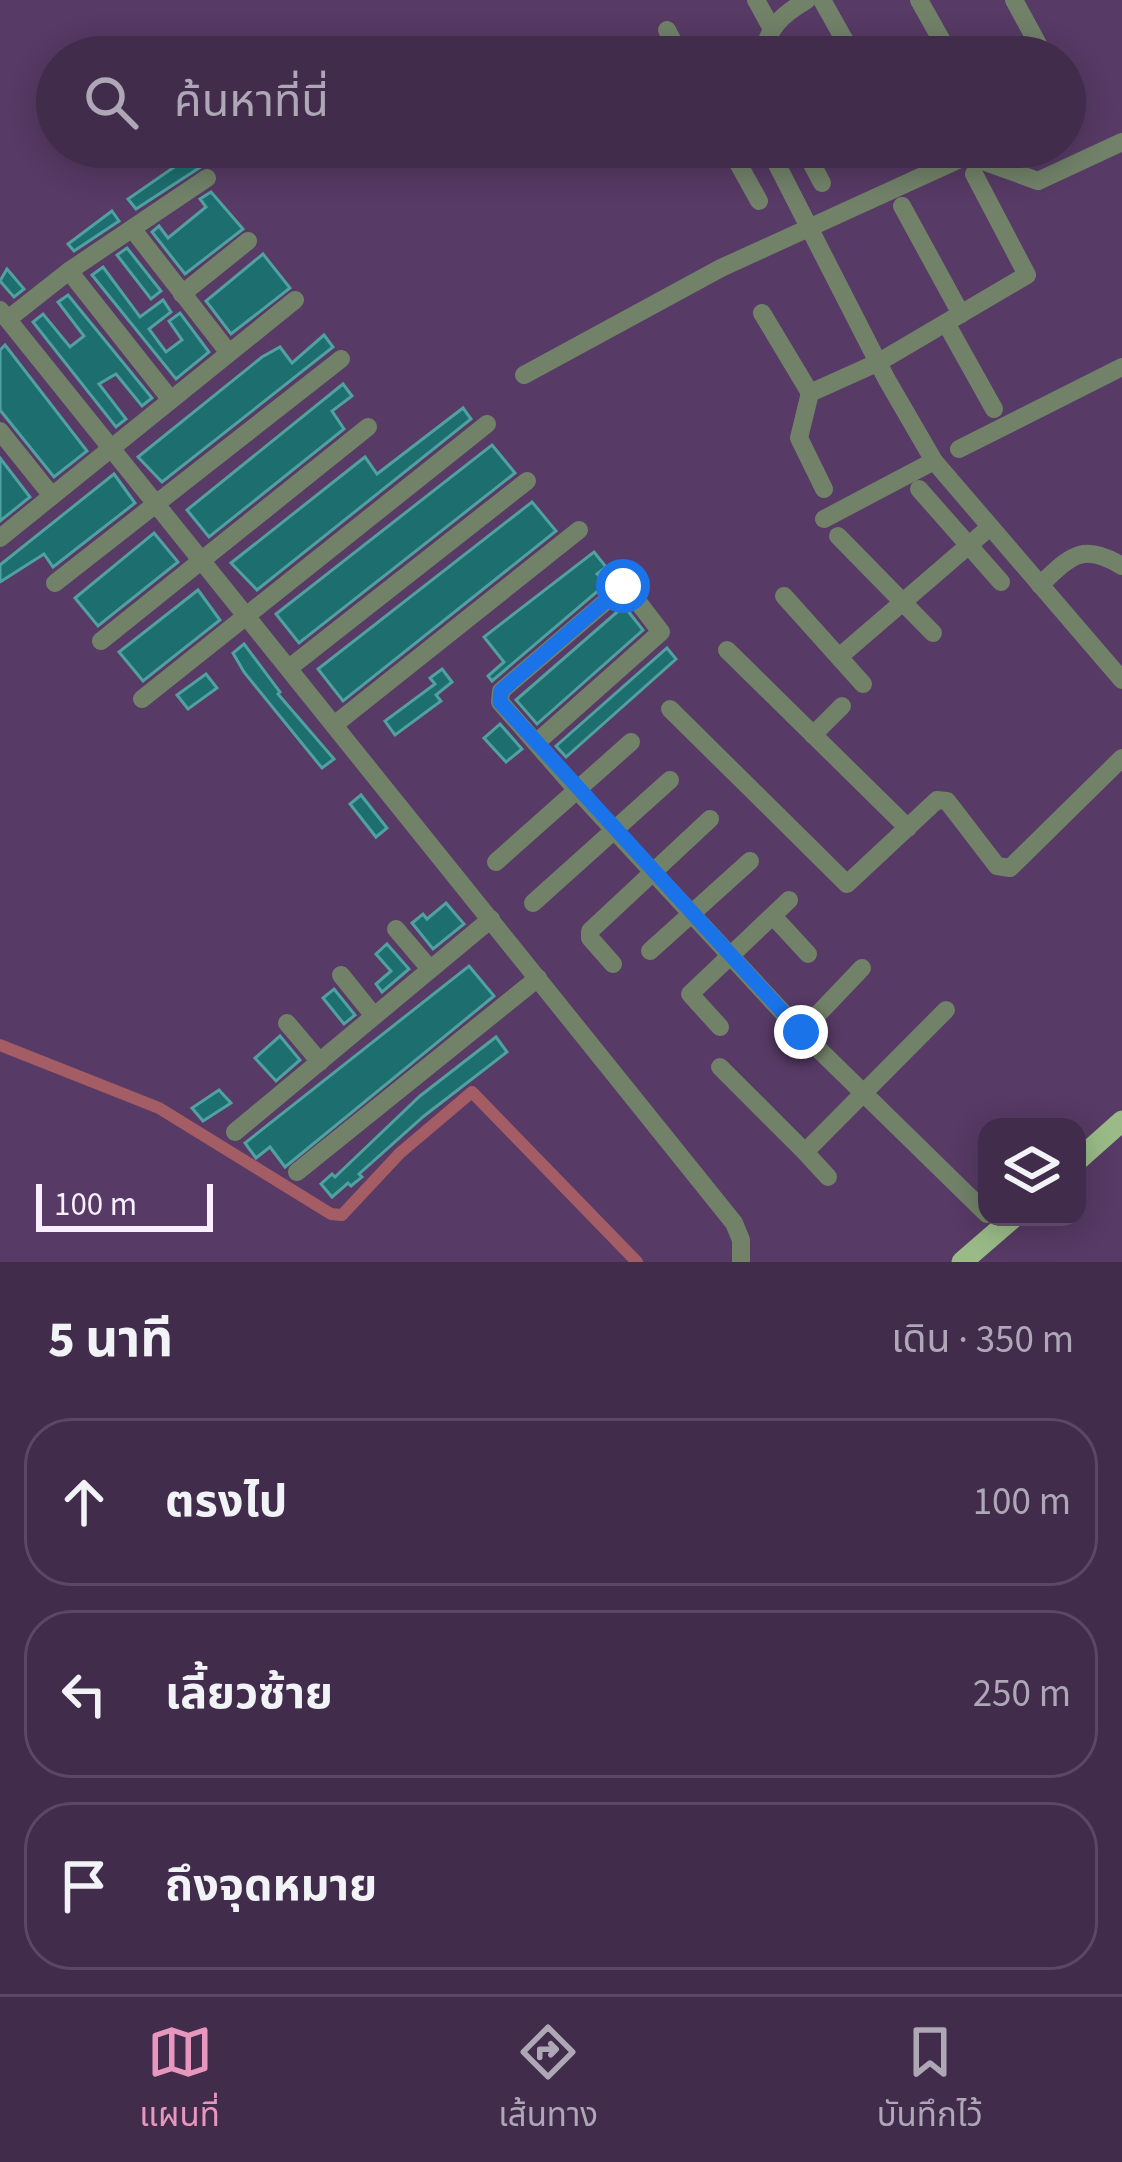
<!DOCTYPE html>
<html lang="th">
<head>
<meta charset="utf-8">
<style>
	body { margin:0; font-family:"Source Sans 3","Noto Sans Thai",sans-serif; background:#483453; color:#f1f3f6 }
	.controls { position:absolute; right:36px; bottom:36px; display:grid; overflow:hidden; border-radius:24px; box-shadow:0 6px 30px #0003 }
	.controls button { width:108px; height:108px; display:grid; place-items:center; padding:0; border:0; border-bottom:3px solid #5a4864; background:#412c4c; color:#f1f3f6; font:60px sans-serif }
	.scale { position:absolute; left:36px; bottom:30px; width:177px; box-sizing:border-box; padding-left:12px; border:6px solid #f9efff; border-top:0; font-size:33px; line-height:42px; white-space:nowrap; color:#f9efff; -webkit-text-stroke:9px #573a65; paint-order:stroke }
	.stop { position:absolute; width:36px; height:36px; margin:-27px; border:9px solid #1a73e8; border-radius:50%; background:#fff }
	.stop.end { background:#1a73e8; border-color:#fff; box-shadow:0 3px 12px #0008 }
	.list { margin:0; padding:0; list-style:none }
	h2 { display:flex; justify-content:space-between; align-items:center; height:156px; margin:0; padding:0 48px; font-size:51px }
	h2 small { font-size:39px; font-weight:400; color:#aea7b5 }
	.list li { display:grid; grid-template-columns:78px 1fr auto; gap:36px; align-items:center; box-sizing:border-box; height:168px; margin:0 24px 24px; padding:0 24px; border:3px solid #5a4864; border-radius:48px }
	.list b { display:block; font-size:45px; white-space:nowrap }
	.list em { font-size:39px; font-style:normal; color:#aea7b5 }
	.icon { flex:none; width:66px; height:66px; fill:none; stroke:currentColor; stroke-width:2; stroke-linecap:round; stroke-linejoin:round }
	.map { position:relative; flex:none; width:1122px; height:1262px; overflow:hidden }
	.search { position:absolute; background:#412c4c; box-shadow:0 6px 30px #0003; left:36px; right:36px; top:36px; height:132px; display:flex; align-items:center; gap:30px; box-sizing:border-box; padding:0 42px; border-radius:66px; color:#aea7b5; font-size:45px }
	.sheet { height:732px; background:#412c4c }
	nav { display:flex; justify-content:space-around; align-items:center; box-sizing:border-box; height:168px; border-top:3px solid #5a4864; background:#412c4c; font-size:33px; color:#aea7b5 }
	nav a { display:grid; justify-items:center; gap:6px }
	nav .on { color:#e797bd }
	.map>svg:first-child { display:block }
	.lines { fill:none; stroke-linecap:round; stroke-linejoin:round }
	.canal { stroke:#a45d64; stroke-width:12 }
	.building { fill:#1d6e6e; stroke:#50a1a0; stroke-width:3 }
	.minor { stroke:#728269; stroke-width:18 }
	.major { stroke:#9abb87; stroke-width:21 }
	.route { stroke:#1a73e8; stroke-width:15 }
</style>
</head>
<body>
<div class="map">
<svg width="1122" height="1262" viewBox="0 0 1122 1262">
	<rect width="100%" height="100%" fill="#573a65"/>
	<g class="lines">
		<path class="canal" d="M 0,1045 L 159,1108 L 331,1214 L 342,1215 L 400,1153 L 472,1092 L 637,1262"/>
	</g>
	<g class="building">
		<path d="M 193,154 L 202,166 L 136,209 L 128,199 Z"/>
		<path d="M 211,192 L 243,229 L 185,274 L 152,232 L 159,226 L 168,238 L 206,207 L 200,199 Z"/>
		<path d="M 112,211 L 119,221 L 74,251 L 68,244 Z"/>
		<path d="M 127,248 L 161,291 L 151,299 L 117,255 Z"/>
		<path d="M 263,254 L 290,288 L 231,334 L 206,301 Z"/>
		<path d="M 103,267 L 140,317 L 163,300 L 171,312 L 149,329 L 166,352 L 182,340 L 169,321 L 180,313 L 209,352 L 176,379 L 92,275 Z"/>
		<path d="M 7,269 L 24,289 L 14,297 L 0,281 Z"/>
		<path d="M 68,295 L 152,398 L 142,406 L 116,374 L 99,384 L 126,419 L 116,427 L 33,322 L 43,314 L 70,347 L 84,336 L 58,302 Z"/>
		<path d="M 324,335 L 333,347 L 162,482 L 138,457 L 262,357 L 280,347 L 292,363 Z"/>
		<path d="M 5,345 L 87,451 L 54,477 L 0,410 L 0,350 Z"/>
		<path d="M 343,384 L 352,396 L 332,411 L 344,429 L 209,537 L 187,510 Z"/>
		<path d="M 463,408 L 471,419 L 257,590 L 231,563 L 365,457 L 377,474 Z"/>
		<path d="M 492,445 L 515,473 L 299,643 L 276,614 Z"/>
		<path d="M 0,458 L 30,497 L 0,521 Z"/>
		<path d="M 114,474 L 135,503 L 53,567 L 44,554 L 0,582 L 0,565 Z"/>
		<path d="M 532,502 L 556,531 L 343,701 L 318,669 Z"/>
		<path d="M 154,533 L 178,562 L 98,626 L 75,598 Z"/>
		<path d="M 594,552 L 606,567 L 597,574 L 606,584 L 492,681 L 488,676 L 504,662 L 484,637 Z"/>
		<path d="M 198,590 L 220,620 L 143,681 L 119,652 Z"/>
		<path d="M 624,606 L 643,630 L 537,724 L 516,700 Z"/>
		<path d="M 244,644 L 280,692 L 278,694 L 334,759 L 322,768 L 244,672 L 233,653 Z"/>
		<path d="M 667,648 L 676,659 L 566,757 L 556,746 Z"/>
		<path d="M 442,669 L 452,682 L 436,695 L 441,701 L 395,735 L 385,721 L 435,684 L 430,678 Z"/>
		<path d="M 206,674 L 217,688 L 188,709 L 177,695 Z"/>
		<path d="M 500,724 L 522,749 L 506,762 L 484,738 Z"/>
		<path d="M 361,795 L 387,828 L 376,837 L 350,804 Z"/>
		<path d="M 446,903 L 464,924 L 433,949 L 412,923 L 423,914 L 427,919 Z"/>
		<path d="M 387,944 L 409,969 L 382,992 L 376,984 L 391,971 L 376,954 Z"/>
		<path d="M 469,966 L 494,996 L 285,1167 L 270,1147 L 256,1158 L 245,1143 Z"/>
		<path d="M 334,989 L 355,1015 L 344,1024 L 323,998 Z"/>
		<path d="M 280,1036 L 300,1060 L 276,1081 L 255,1058 Z"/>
		<path d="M 496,1037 L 507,1052 L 424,1116 L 359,1174 L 362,1177 L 351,1186 L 348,1183 L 332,1197 L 321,1184 L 332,1174 L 335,1177 L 420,1096 Z"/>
		<path d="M 219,1090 L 231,1103 L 203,1121 L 192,1108 Z"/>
	</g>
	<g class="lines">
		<g class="minor">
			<path d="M 756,0 L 772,29"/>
			<path d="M 822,0 L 854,57"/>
			<path d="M 919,0 L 951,57"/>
			<path d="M 1014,0 L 1045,57"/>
			<path d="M 667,30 L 681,57"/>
			<path d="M 762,57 C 768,28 781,15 807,0"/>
			<path d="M 729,147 L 759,201"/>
			<path d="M 768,147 L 887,380 L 934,461 L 1122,680"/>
			<path d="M 803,147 L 822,183"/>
			<path d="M 904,147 L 910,158"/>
			<path d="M 902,206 L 961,314"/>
			<path d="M 134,231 L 229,353"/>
			<path d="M 69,271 L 171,400"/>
			<path d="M 182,294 L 248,241"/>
			<path d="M 0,310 L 734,1223 L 741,1240 L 741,1262"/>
			<path d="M 762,313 L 810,393"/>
			<path d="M 8,319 L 69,271 L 207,178"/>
			<path d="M 946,323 L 994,409"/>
			<path d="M 524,375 L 721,268 L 962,158 L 977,159 L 1038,181 L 1122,142"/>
			<path d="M 0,431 L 52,496"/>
			<path d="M 959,449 L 1122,367"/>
			<path d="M 824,489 L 799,438 L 810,393 L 879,362 L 1027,275 L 974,174"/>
			<path d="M 919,489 L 1001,582"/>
			<path d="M 824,519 L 934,461"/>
			<path d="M 838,536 L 933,633"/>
			<path d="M 0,538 L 295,300"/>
			<path d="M 55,583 L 341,359"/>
			<path d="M 1040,585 C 1070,557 1082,541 1122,566"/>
			<path d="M 784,596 L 863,684"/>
			<path d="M 101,641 L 368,427"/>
			<path d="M 727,650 L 908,828"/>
			<path d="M 839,657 L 990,527"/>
			<path d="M 289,668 L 527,481"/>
			<path d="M 142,699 L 487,424"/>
			<path d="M 670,709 L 847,884 L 937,800 L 947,801 L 997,866 L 1010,868 L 1122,758"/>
			<path d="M 334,725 L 579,530"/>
			<path d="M 813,735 L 842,706"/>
			<path d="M 536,743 L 661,632 L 625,585 L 501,691 L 500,702 L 576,789 L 801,1032 L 987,1214"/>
			<path d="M 496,862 L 631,742"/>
			<path d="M 533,903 L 670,780"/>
			<path d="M 773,916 L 808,954"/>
			<path d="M 396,929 L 430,969"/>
			<path d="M 650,951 L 750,861"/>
			<path d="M 613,964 L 590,938 L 590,931 L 710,819"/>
			<path d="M 341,975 L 374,1016"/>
			<path d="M 287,1023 L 320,1062"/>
			<path d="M 720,1027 L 690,994 L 789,900"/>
			<path d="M 801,1032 L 862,968"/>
			<path d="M 720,1067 L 805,1152 L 946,1010"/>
			<path d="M 235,1132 L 491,919"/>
			<path d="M 805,1152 L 828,1177"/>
			<path d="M 297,1172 L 538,978"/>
		</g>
		<g class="major">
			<path d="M 1077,1161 L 1122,1121"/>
			<path d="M 962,1262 L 1014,1217"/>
		</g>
	</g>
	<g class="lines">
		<path class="route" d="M 623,586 L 501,691 L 500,702 L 801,1032"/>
	</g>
</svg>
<div class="controls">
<button><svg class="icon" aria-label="layers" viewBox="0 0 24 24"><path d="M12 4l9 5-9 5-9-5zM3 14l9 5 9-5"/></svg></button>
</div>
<div class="scale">100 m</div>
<div class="stop" style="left:623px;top:586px"></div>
<div class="stop end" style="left:801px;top:1032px"></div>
<div class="search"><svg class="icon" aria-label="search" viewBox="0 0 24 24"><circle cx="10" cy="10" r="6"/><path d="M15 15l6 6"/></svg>ค้นหาที่นี่</div>
</div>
<section class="sheet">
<h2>5 นาที<small>เดิน · 350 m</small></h2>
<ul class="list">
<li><svg class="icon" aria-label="ahead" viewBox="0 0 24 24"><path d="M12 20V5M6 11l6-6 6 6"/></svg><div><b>ตรงไป</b></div><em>100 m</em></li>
<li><svg class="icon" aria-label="left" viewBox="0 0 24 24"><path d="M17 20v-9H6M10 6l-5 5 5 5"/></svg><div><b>เลี้ยวซ้าย</b></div><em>250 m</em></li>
<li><svg class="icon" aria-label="arrive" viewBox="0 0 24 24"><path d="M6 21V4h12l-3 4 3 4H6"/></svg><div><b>ถึงจุดหมาย</b></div></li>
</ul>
</section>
<nav>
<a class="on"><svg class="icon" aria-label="map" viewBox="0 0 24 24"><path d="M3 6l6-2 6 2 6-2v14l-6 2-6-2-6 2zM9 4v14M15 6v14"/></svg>แผนที่</a>
<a><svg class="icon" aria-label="directions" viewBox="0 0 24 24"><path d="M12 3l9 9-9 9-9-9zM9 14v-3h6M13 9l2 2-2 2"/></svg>เส้นทาง</a>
<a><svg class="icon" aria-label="saved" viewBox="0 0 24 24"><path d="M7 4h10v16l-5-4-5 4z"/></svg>บันทึกไว้</a>
</nav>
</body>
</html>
